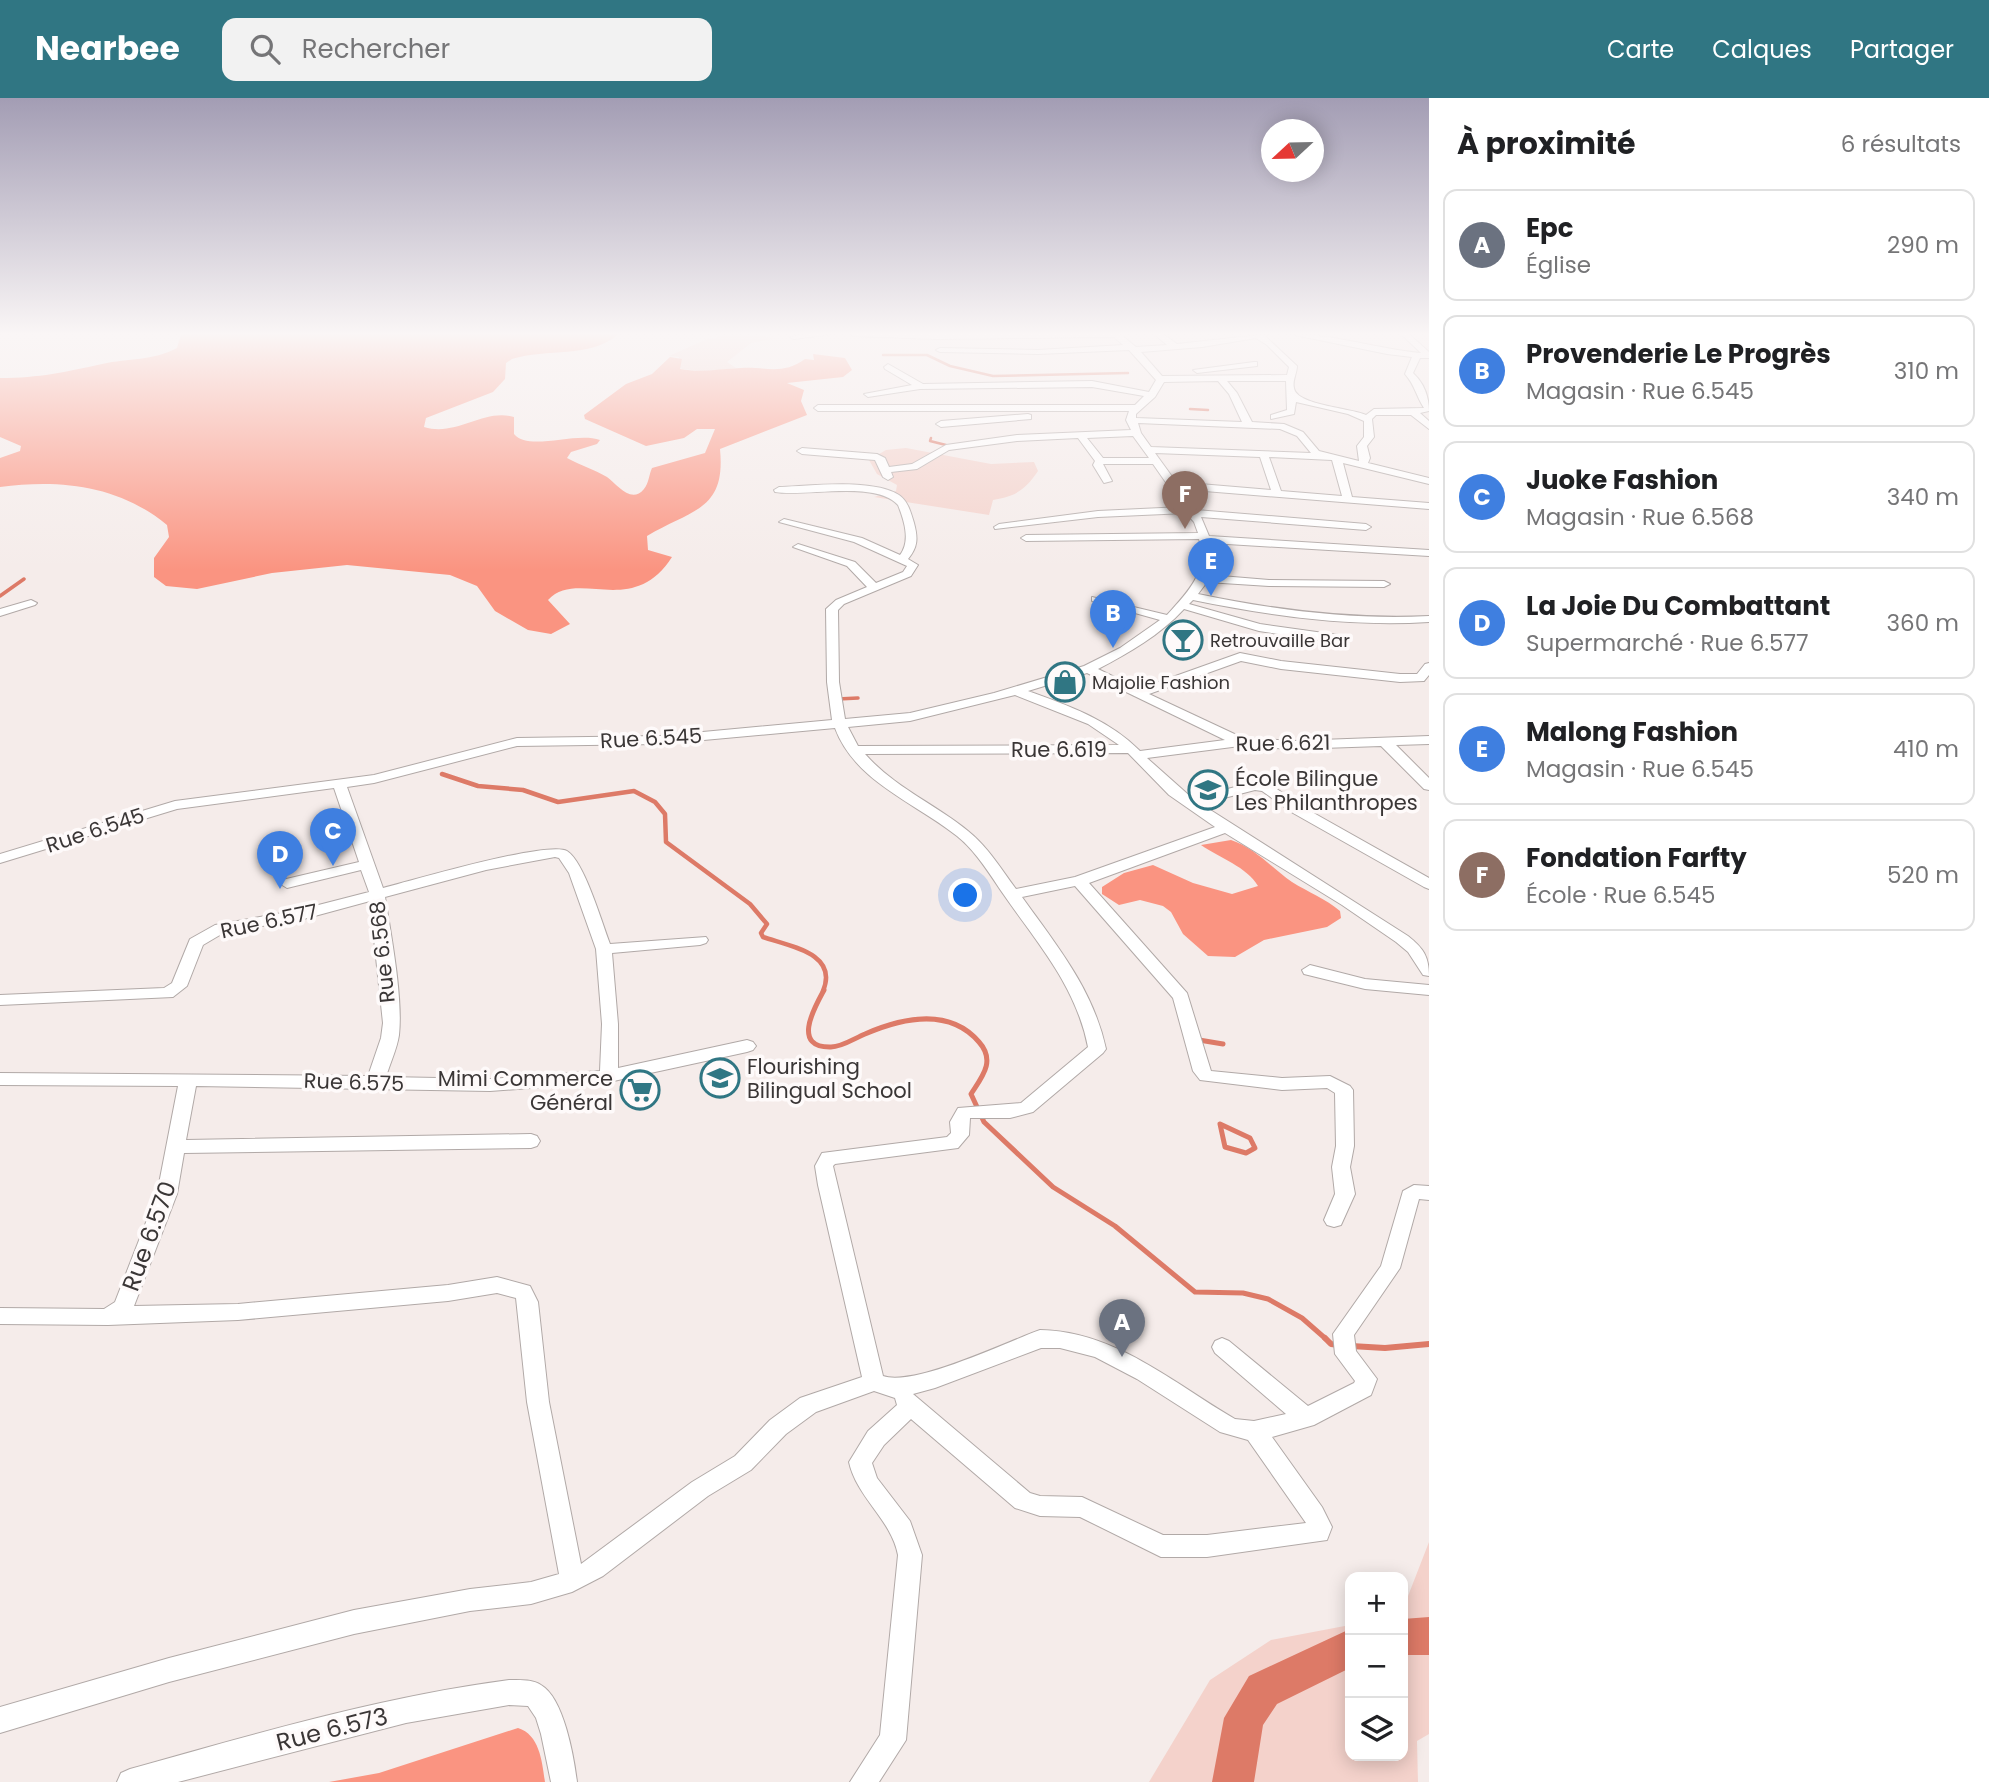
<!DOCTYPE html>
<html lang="fr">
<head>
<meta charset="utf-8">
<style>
	body { margin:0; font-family:Poppins,sans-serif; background:#f2f2f2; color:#202124 }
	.controls { position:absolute; right:21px; bottom:21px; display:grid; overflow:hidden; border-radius:14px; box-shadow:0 4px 18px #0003 }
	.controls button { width:63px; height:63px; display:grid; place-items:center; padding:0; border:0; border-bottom:2px solid #e0e0e0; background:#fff; color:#202124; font:35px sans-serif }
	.compass { position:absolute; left:1261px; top:21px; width:63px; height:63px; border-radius:50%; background:#fff; box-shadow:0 4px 18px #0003; rotate:248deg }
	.you { position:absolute; left:966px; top:798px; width:24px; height:24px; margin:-18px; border:5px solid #fff; border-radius:50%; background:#1a73e8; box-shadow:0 0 0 10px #1a73e833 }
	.badge { display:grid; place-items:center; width:46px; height:46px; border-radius:50%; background:#307683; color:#fff; font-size:23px; font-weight:700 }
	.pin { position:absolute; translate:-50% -58px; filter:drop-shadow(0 2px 4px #0008) }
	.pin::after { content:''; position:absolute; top:37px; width:24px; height:21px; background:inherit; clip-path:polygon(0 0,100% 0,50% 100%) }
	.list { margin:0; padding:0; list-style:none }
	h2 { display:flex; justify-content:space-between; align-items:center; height:91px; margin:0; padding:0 28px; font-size:30px }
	h2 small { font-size:23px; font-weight:400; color:#757577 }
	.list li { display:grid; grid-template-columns:46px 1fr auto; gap:21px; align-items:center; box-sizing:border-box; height:112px; margin:0 14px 14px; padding:0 14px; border:2px solid #e0e0e0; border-radius:14px }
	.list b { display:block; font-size:26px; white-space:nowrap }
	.list p { margin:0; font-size:23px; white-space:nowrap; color:#757577 }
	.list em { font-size:23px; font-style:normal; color:#757577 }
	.icon { flex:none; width:38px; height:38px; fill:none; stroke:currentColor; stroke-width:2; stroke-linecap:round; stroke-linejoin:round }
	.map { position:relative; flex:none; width:1429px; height:1684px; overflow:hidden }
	header { display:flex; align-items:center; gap:42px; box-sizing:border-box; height:98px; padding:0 35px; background:#307683; color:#fff }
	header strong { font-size:33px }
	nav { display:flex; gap:38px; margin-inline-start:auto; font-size:24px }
	.search { width:490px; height:63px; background:#f2f2f2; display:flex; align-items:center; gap:18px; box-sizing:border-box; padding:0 24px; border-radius:14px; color:#757577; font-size:26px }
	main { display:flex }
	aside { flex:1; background:#fff }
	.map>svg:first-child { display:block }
	.green { fill:#f4d2cb }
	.forest { fill:#fa9481 }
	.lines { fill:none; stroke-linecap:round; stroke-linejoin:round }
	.stream-far4 { stroke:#dd7a67; stroke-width:2.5 }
	.stream-far3 { stroke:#dd7a67; stroke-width:3.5 }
	.stream-far2 { stroke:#dd7a67; stroke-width:4.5 }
	.stream-far1 { stroke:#dd7a67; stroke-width:5 }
	.stream { stroke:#dd7a67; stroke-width:6 }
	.river { fill:#dd7a67; fill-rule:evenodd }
	.minor-casing { stroke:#b1a9a7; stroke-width:2 }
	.minor { fill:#fff; fill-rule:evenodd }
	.labels { text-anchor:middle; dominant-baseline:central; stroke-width:7; stroke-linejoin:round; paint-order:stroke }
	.far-poi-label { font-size:18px; fill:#3a3636; stroke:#fefafa; text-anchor:start }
	.street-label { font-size:21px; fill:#3a3636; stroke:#fefafa }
	.poi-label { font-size:21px; fill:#3a3636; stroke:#fefafa; text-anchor:start }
	.near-street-label { font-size:24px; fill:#3a3636; stroke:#fefafa }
</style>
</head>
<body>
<header>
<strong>Nearbee</strong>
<div class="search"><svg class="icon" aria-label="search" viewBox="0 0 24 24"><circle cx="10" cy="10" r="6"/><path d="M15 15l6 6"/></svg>Rechercher</div>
<nav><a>Carte</a><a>Calques</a><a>Partager</a></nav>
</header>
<main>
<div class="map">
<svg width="1429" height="1684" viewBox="0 0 1429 1684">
	<rect width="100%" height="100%" fill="#f5ecea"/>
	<g class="green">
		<path d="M 732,236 L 777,240 L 751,245 L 727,264 L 736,270 L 707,274 L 682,271 L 678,270 L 679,259 L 669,258 L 705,242 Z"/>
		<path d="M 906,350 L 991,366 L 1034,364 L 1038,373 C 1025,392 1016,398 993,402 L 989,417 L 874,399 L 896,393 L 897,387 L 877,376 L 869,362 L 886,352 Z"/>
		<path d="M 1429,1444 L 1429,1636 L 1417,1643 L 1418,1684 L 1149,1684 L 1210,1582 L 1271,1542 L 1350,1527 L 1350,1658 L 1403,1658 L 1403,1511 Z"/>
	</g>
	<g class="forest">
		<path d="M 181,236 L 619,236 C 589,261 547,250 512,261 L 506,265 L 505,281 L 493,294 L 426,320 L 424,329 C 457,339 483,310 514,319 L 514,336 C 529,354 576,333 600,342 L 597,346 L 571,354 L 567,360 C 580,367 595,372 607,379 C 617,386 631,407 644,391 C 649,385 649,376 652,370 L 705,355 L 715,331 L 697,331 L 684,340 L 646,348 L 585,321 L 584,317 L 626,286 L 652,276 L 670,259 L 682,261 L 680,271 C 701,275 719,271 741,270 C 764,268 782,278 805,261 L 814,262 L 813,256 L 845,260 L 852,272 L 843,279 L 787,285 L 804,292 L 801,303 L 807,317 L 720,351 C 726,413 692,411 647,438 L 648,452 L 672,459 C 632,521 578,470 548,502 L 570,526 L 551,536 L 528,532 L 495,513 L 477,488 L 450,477 L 347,467 L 272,475 L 197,491 L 166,488 L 154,479 L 154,460 L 169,439 L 167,427 C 119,387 59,381 0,389 L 0,360 L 20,353 L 21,348 L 0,339 L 0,280 C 40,280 65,274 102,266 C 129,260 152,263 177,250 Z"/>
		<path d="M 1231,742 C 1255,750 1272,770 1292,784 C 1308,794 1326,801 1340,813 L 1341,820 L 1327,829 L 1264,842 L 1235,859 L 1208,858 L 1183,836 L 1171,814 L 1163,808 L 1140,802 L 1119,807 L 1102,796 L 1102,789 L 1124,775 L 1153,767 L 1193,785 L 1232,796 L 1258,788 C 1247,769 1220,760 1201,747 Z"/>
		<path d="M 518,1630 C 540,1637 542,1664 545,1684 L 329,1684 L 379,1675 Z"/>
	</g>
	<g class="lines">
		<g class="stream-far4">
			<path d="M 883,257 L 927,257 L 950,268 L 993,278 L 1128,275"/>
			<path d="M 1190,311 L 1208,312"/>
			<path d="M 931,340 L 930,343 L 946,347"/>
		</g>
		<g class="stream-far3">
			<path d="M 0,498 L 24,481"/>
			<path d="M 838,601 L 858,600"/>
		</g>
		<path class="stream-far2" d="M 442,676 L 478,688 L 523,692 L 558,704 L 634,693 L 655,704 L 665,716 L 666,744 L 750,806 L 767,826 L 761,835 L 763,839 C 789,848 839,855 823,893"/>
		<g class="stream-far1">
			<path d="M 824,892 C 816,907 790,950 831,949 C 842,949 855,940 865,936 C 902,920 949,909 979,944 C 996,963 982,979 971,996 L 984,1024 L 1053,1089 L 1115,1128 L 1195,1194 L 1243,1195 L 1268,1201 L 1302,1220 L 1326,1241"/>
			<path d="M 1199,942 L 1223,946"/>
			<path d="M 1220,1026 L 1250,1040 L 1255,1050 L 1246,1055 L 1225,1049 Z"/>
		</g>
		<g class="stream">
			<path d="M 1325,1240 L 1331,1246 L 1339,1247"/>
			<path d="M 1351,1248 L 1385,1250 L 1429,1246"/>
		</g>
		<g class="river">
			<path d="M 1429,1519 L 1429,1557 L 1403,1557 L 1403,1521 Z"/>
			<path d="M 1350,1531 L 1350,1570 L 1277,1606 L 1263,1627 L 1254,1684 L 1212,1684 L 1224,1620 L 1249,1578 Z"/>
		</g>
		<g class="minor-casing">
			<g id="minor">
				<path d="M 804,236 L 832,236 L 794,241 L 790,239 Z"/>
				<path d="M 849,236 L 1120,236 L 1136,249 L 1167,247 L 1154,236 L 1163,236 L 1177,246 L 1269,236 L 1265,238 L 1297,268 C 1297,275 1292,283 1294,290 C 1296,307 1351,310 1366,317 L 1374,311 L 1424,310 C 1416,298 1415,287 1405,276 L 1412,259 L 1387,256 L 1290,236 C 1334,236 1377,251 1421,255 L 1401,236 L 1409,236 L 1429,254 L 1429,260 L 1420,260 L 1413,275 C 1424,285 1429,299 1429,313 L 1420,315 L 1429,323 L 1429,331 L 1411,317 L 1376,317 L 1372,321 L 1374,339 L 1367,348 L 1370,360 L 1368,365 L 1429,380 L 1429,386 L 1343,365 L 1352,399 L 1429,405 L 1429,411 L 1180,391 L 1196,412 L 1366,426 L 1371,429 L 1366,432 L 1201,419 L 1209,438 L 1429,452 L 1429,458 L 1211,445 L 1212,465 L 1209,477 L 1269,482 L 1384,483 L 1390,486 L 1384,489 L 1269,488 L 1207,484 L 1198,496 C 1275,512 1351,522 1429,518 L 1429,524 C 1349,529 1271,518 1193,502 L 1189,506 L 1260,526 L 1338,537 L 1344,541 L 1338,545 L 1259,533 L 1184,511 C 1160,537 1129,555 1098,571 L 1139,591 L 1240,555 L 1281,563 L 1400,576 L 1417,576 L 1425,566 L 1429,565 L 1429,577 L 1424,583 L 1400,584 L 1281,571 L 1241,563 L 1149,596 L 1243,640 L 1293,643 L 1429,638 L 1429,646 L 1396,647 L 1429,680 L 1429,692 L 1424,691 L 1381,648 L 1293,651 L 1240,648 L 1147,660 L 1192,700 L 1255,684 L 1271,687 L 1303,709 L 1429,780 L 1429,791 L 1424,789 L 1293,715 L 1262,693 L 1255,692 L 1201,706 L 1408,838 C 1423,850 1429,858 1429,878 L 1423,877 L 1408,854 L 1396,844 L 1342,807 L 1225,735 L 1089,785 L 1187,895 L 1211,973 L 1282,980 L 1330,978 L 1350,988 L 1353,992 L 1354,1048 L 1350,1069 L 1355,1096 L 1341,1127 L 1334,1129 L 1327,1127 L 1324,1122 L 1335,1096 L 1332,1069 L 1336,1048 L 1335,995 L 1327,990 L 1282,992 L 1200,982 L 1193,973 L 1173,900 L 1075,788 L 1022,799 C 1057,848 1093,891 1106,951 L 1103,955 L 1033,1014 L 1010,1020 L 970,1020 L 969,1037 L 958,1050 L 835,1066 L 833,1068 L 883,1278 C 914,1289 1006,1244 1040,1232 C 1115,1233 1173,1285 1235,1321 L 1254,1323 L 1286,1316 L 1215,1255 L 1212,1249 L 1215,1243 L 1222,1240 L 1229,1243 L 1308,1308 L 1354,1285 L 1355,1283 L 1335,1256 L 1333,1236 L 1381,1168 L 1403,1093 L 1414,1087 L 1429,1088 L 1429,1102 L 1419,1101 L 1400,1170 L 1354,1237 L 1356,1253 L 1377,1281 L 1371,1297 L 1314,1327 L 1272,1339 L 1322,1409 L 1332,1429 L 1327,1442 L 1207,1459 L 1161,1459 L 1080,1419 L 1040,1418 L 1015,1410 L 911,1321 L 884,1347 L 872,1365 L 877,1380 L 910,1423 L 922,1457 L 906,1642 L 879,1684 L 850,1684 L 880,1637 L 898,1457 C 891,1421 857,1400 849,1364 L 868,1333 L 897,1307 L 895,1300 L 874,1293 L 816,1314 L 786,1336 L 751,1372 L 708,1398 L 603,1478 L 572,1494 L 531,1506 L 470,1513 L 354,1536 L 169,1584 L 0,1635 L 0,1609 L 169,1560 L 354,1512 L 470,1491 L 531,1484 L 559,1476 L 527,1304 L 516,1200 L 497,1195 L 448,1203 L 238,1222 L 108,1227 L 0,1226 L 0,1210 L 104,1211 L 115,1204 L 157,1096 L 178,988 L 0,987 L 0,975 L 368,978 L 381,940 L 383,925 L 370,803 L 300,822 L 225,834 L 203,847 L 187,888 L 173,899 L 0,907 L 0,897 L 164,890 L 172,885 L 190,841 L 215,827 L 299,812 L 369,794 L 361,772 L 287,790 L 279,785 L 282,782 L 359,764 L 334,690 L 177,711 L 0,765 L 0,756 L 175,703 L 374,677 L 517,640 L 660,638 L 832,622 L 827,584 L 826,511 L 836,502 L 867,489 L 847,468 L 793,449 L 798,446 L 855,464 L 876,485 L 903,474 L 907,468 L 854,444 L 779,424 L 784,421 L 862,440 L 900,457 C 911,443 904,422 898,407 C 876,382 806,399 775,394 L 774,392 L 779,389 C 810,388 872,380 899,397 C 908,403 911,415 914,425 C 918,440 918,449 908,461 L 918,467 L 911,478 L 844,506 L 838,512 L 839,584 L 845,621 L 910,615 L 994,595 L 1084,568 L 1120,550 L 1160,522 L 1092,503 L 1092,499 L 1167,517 C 1186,496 1210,473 1199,441 L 1026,443 L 1021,440 L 1026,437 L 1198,435 L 1194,424 L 1186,415 L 1098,419 L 995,431 L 994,429 L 999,426 L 1098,413 L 1183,409 L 1153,366 L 1103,366 L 1112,383 L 1104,385 L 1093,367 L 1095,363 L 1078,340 L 1017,343 L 949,352 L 917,371 L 891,374 L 893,379 L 888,382 L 883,379 L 875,362 L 802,356 L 797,353 L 802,350 L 877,356 L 885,360 L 889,369 L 912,366 L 946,347 L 1017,337 L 1131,332 L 1126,322 L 1129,313 L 818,313 L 814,310 L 818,307 L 1135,307 L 1144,298 L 1092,289 L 920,291 L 868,299 L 864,296 L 912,287 L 885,271 L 884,269 L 888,266 L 923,286 L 1092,283 L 1149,294 L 1156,282 L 1129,252 L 1038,256 L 940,254 L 936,252 L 940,250 L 1038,252 L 1123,247 L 1114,239 L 937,241 L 853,238 ZM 1256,240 L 1267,247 L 1289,269 L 1287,277 L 1162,278 L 1141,254 L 1202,249 ZM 1218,283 L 1229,296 L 1242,324 L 1136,320 L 1136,316 L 1155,299 L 1164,284 ZM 1227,283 L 1286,283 L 1287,312 L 1271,317 L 1271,321 L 1294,316 L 1296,304 L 1348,316 L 1364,323 L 1364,339 L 1357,348 L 1359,363 L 1319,353 L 1303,334 L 1284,326 L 1252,324 L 1237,295 ZM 1138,325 L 1280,331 L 1297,338 L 1311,355 L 1151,349 L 1141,335 ZM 1133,338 L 1149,360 L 1103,360 L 1087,340 ZM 1155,355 L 1260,359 L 1271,392 L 1176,384 ZM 1269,359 L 1332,362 L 1342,398 L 1281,393 ZM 1087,575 L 1225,642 L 1140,653 C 1108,621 1069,608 1028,593 ZM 1015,597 L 1088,626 L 1119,647 L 858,648 L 848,629 L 910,623 ZM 835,630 C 855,684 916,705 957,738 C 977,754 990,777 1004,797 C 1038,846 1076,888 1088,949 L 1021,1005 L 958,1010 L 950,1024 L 951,1035 L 947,1039 L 822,1055 L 815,1068 L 818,1087 L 862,1279 L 800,1300 L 770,1322 L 735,1358 L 692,1384 L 581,1466 L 549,1304 L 538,1204 L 530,1188 L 497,1179 L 448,1187 L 238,1206 L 134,1208 L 177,1096 L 184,1055 L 531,1050 L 537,1048 L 540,1043 L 537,1038 L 531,1036 L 186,1042 L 196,988 L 490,993 L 609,984 L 747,954 L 753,952 L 756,948 L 753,944 L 747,942 L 618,970 L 618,926 L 612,855 L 700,847 L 706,845 L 708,842 L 706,839 L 610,846 C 602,825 584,763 567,753 C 548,742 411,783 383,790 L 347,689 L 374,685 L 517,648 L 660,646 ZM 1128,655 L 1169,697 L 1215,729 L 1075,779 L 1016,791 C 1001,771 988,749 968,733 C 935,706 894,689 865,656 ZM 555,759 L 559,760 L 569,775 L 596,851 L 602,926 L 600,973 L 490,981 L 386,979 C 390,965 397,951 399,937 C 403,899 391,837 385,799 L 486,772 ZM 1041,1250 L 1060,1250 L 1095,1259 L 1137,1281 L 1220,1334 L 1248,1342 L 1306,1425 L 1207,1437 L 1163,1437 L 1082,1399 L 1040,1398 L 1030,1395 L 913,1296 L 935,1290 Z"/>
				<path d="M 1254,264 L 1257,264 L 1257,268 L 1197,275 L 1193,272 Z"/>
				<path d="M 1028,316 L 1031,317 L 1031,321 L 941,329 L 936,326 L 941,323 Z"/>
				<path d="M 31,502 L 37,505 L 35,507 L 0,518 L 0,511 Z"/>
				<path d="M 1310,867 L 1365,881 L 1429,887 L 1429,897 L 1365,891 L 1304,876 L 1302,872 Z"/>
				<path d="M 509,1582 C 519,1582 532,1581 541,1587 C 564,1600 574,1660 577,1684 L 551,1684 L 541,1636 L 536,1620 L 528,1608 L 509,1607 L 406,1625 L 178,1684 L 117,1684 L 121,1675 L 130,1671 C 255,1636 380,1599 509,1582 Z"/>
			</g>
		</g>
		<use href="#minor" class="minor"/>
	</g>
	<linearGradient id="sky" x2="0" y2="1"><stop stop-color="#a39db4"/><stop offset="0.5" stop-color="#faf6f6"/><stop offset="1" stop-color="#faf6f6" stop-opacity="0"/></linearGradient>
	<rect width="1429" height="472" fill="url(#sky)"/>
	<defs>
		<g id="bar-ring" transform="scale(2.0125)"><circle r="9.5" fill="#fefafa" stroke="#307683" stroke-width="1.5"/><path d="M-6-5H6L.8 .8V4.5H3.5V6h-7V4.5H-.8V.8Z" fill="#307683"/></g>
		<g id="shop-ring" transform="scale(2.0125)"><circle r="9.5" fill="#fefafa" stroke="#307683" stroke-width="1.5"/><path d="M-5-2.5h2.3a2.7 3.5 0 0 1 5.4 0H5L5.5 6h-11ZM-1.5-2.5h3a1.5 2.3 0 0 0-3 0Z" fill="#307683"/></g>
		<g id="school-ring" transform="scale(2.0125)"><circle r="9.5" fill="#fefafa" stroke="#307683" stroke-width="1.5"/><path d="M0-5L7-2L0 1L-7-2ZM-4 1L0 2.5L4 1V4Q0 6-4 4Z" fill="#307683"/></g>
		<g id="supermarket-ring" transform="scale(2.0125)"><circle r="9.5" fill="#fefafa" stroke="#307683" stroke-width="1.5"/><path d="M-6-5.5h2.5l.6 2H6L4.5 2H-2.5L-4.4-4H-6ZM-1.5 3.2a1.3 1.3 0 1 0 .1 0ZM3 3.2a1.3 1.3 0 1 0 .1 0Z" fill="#307683"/></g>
	</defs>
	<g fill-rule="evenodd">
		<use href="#bar-ring" x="1183" y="542"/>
		<use href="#shop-ring" x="1065" y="584"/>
		<use href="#school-ring" x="1208" y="692"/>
		<use href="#school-ring" x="720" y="980"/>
		<use href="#supermarket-ring" x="640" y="992"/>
	</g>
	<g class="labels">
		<g class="far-poi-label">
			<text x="1210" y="542">Retrouvaille Bar</text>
			<text x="1092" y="584">Majolie Fashion</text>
		</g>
		<g class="street-label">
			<text transform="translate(651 640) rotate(-3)">Rue 6.545</text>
			<text transform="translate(1283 645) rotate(-1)">Rue 6.621</text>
			<text x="1059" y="651">Rue 6.619</text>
			<text transform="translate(95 732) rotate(-18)">Rue 6.545</text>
			<text transform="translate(269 823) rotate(-12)">Rue 6.577</text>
			<text transform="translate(382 854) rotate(-96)">Rue 6.568</text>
			<text transform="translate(354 984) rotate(2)">Rue 6.575</text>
		</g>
		<g class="poi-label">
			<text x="1235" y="680">École Bilingue<tspan x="1235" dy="24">Les Philanthropes</tspan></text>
			<text x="747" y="968">Flourishing<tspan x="747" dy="24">Bilingual School</tspan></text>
			<text x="613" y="980" text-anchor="end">Mimi Commerce<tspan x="613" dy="24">Général</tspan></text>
		</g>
		<g class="near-street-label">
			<text transform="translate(149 1138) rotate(-70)">Rue 6.570</text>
			<text transform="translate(332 1631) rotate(-14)">Rue 6.573</text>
		</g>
	</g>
</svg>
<div class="controls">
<button>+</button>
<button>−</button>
<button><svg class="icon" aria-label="layers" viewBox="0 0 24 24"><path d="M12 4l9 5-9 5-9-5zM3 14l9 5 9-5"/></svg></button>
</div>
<svg class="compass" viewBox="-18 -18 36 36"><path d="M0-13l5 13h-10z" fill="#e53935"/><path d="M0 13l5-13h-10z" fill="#757577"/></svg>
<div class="you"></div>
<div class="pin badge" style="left:1122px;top:1259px;background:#6b7280">A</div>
<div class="pin badge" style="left:1113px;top:550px;background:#3f7fe0">B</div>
<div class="pin badge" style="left:333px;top:768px;background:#3f7fe0">C</div>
<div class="pin badge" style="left:280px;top:791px;background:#3f7fe0">D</div>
<div class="pin badge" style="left:1211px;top:498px;background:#3f7fe0">E</div>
<div class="pin badge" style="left:1185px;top:431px;background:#8d6e63">F</div>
</div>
<aside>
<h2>À proximité<small>6 résultats</small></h2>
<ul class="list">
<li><span class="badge" style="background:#6b7280">A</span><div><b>Epc</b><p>Église</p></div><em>290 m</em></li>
<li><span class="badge" style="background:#3f7fe0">B</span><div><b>Provenderie Le Progrès</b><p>Magasin · Rue 6.545</p></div><em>310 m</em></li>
<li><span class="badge" style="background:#3f7fe0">C</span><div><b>Juoke Fashion</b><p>Magasin · Rue 6.568</p></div><em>340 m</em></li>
<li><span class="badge" style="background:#3f7fe0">D</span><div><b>La Joie Du Combattant</b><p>Supermarché · Rue 6.577</p></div><em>360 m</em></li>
<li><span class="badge" style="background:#3f7fe0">E</span><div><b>Malong Fashion</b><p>Magasin · Rue 6.545</p></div><em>410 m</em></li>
<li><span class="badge" style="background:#8d6e63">F</span><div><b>Fondation Farfty</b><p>École · Rue 6.545</p></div><em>520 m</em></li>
</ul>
</aside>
</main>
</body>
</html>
